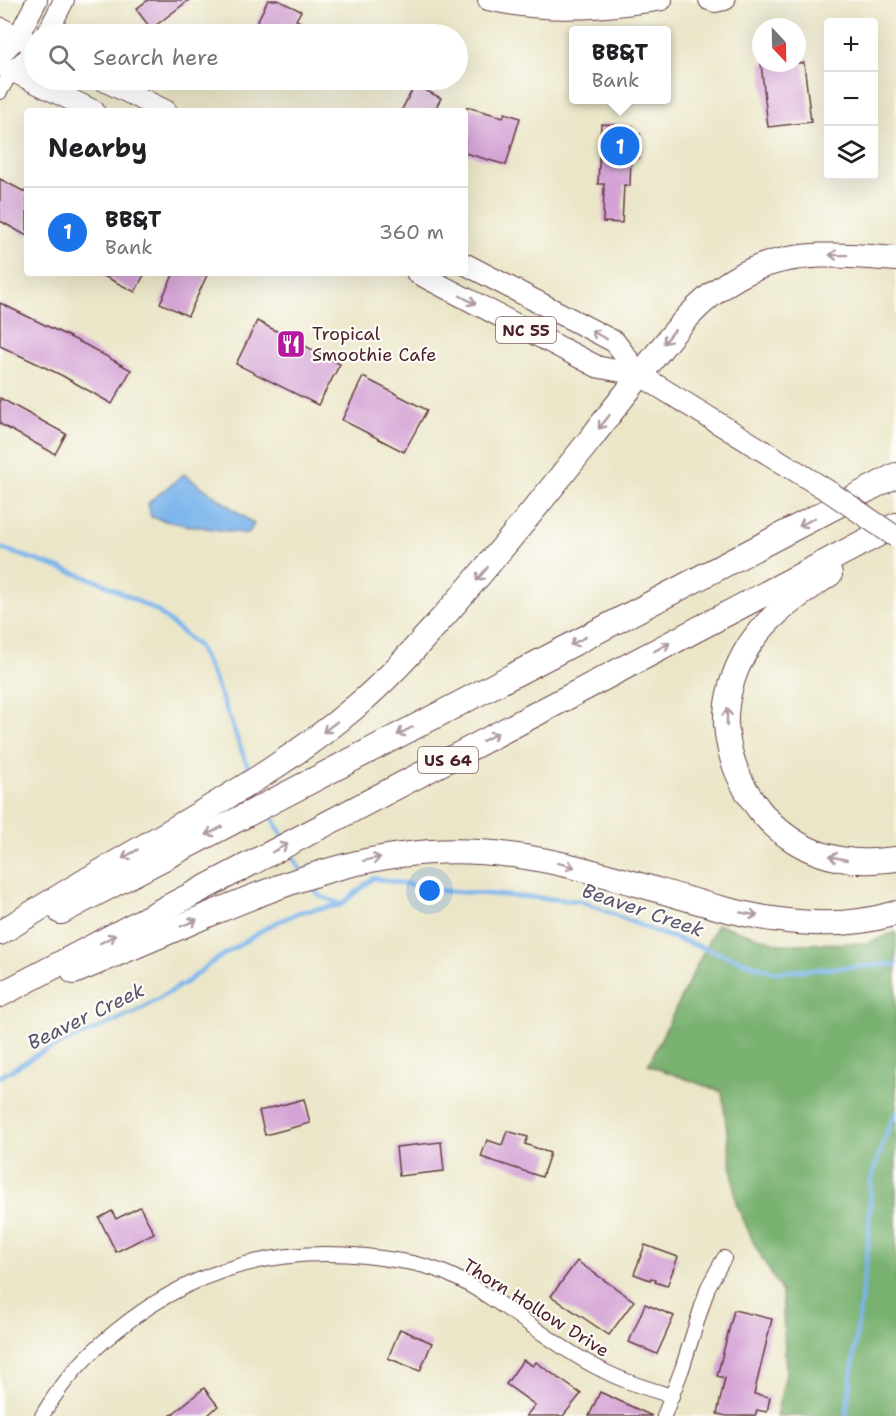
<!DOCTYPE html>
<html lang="en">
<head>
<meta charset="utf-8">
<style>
	body { margin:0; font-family:"Shantell Sans",sans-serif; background:#f6f6f6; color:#202124 }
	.controls { position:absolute; right:18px; top:18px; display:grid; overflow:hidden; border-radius:6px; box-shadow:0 6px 24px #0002 }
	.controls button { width:54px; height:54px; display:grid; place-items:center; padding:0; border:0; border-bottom:2px solid #e0e0e0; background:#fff; color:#202124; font:30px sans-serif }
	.compass { position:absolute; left:752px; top:18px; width:54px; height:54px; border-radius:50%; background:#fff; box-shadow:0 6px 24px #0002; rotate:158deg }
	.you { position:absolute; left:430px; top:891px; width:21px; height:21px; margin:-15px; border:4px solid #fff; border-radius:50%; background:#1a73e8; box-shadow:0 0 0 9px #1a73e833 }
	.badge { display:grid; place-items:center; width:39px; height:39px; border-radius:50%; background:#1a73e8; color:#fff; font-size:20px; font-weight:700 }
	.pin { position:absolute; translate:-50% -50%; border:3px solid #fff; box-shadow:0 2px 6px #0006 }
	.popup { position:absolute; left:569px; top:26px; width:102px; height:78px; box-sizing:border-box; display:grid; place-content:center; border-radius:6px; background:#fff; filter:drop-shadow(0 2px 4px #0005); font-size:20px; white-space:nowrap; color:#757577 }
	.popup b { font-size:22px; color:#202124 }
	.popup::after { content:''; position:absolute; left:50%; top:100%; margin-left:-12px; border:12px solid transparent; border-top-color:#fff }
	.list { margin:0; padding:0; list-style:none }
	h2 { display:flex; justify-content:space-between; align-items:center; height:78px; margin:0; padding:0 24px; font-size:26px }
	h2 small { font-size:20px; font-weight:400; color:#757577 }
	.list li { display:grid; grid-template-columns:39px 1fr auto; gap:18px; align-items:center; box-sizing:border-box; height:90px; padding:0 24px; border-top:2px solid #e0e0e0 }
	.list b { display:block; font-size:22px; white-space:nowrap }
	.list p { margin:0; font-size:20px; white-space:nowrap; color:#757577 }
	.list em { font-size:20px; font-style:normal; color:#757577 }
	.icon { flex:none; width:33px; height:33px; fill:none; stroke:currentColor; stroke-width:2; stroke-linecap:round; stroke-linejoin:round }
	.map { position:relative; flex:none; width:896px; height:1416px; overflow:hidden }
	.search { position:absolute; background:#fff; box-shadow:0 6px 24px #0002; left:24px; top:24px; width:444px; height:66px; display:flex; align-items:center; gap:15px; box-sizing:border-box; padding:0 21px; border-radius:33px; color:#757577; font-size:22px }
	.panel { position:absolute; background:#fff; box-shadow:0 6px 24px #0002; left:24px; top:108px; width:444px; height:168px; border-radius:6px }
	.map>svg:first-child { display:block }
	.forest { fill:#78b16f; stroke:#61684d; stroke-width:1.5 }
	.water { fill:#7bb5ec; stroke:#626a8c; stroke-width:1.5 }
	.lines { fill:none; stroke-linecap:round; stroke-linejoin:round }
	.stream { stroke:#7bb5ec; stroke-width:4.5 }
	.building { fill:#d4a2d5 }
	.street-casing { stroke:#623d43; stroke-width:16 }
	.secondary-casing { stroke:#623d43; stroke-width:22 }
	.primary-casing { stroke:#623d43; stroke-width:23 }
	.highway-casing { stroke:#623d43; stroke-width:26 }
	.street { stroke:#fff; stroke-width:14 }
	.secondary { stroke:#fff; stroke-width:20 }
	.primary { stroke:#fff; stroke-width:21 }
	.highway { stroke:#fff; stroke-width:24 }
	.primary-bridge-casing { stroke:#623d43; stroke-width:23; stroke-linecap:butt }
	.primary-bridge { stroke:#fff; stroke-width:21 }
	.oneway { stroke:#ae9aa0 }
	.labels { text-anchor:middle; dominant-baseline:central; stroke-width:4.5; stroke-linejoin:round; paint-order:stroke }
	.shield { fill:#fdfcf7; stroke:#806168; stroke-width:1.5 }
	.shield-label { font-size:16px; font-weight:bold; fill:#4a1f2b }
	.poi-label { font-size:18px; fill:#4a1f2b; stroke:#fdfcf7; text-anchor:start }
	.street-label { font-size:18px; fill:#4a1f2b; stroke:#fdfcf7 }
	.water-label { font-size:20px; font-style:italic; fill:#5b546f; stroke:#fdfcf7 }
</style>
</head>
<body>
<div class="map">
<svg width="896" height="1416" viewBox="0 0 896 1416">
	<rect width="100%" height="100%" fill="#fdfcf7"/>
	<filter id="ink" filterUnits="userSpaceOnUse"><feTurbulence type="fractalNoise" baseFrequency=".0167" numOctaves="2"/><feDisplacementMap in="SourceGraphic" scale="12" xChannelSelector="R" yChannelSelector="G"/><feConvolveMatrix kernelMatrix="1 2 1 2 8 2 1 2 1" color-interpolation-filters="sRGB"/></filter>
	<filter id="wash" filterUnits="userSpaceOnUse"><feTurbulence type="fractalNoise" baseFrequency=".008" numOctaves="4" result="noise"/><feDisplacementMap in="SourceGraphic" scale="24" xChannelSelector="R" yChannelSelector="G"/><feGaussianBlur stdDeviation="1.35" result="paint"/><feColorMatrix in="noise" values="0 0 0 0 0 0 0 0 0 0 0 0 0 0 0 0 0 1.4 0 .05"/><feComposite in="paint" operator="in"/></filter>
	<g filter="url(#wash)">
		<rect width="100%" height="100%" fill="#ebe6c8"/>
		<path class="forest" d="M 717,924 L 780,944 L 868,943 L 896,932 L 896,1416 L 776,1416 L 786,1374 L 782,1292 L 755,1246 L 736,1203 L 722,1092 L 648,1065 Z"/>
		<path class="water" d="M 184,474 L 254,524 L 248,534 C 215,528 182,527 151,517 L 148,503 Z"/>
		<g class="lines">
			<g class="stream">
				<path d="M 0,548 L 98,581 L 157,611 L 198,646 L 214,678 L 251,775"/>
				<path d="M 270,812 L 284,839"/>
				<path d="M 290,852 L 301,871"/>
				<path d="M 311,885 L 320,896 L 341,904"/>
				<path d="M 0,1077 L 40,1053 L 136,1012 L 188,981 L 211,963 L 269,926 L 300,912 L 341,905 L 373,878 L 445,891 L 581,901 L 659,933 L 775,972 L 896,964"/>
				<path d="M 846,1416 L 868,1246 L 871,1180 L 888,1129 L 896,1113"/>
			</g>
		</g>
		<g id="blocks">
			<g class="building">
				<path d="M 148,0 L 189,0 L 151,29 L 136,9 Z"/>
				<path d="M 268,0 L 278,0 L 301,11 L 296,20 L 325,34 L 251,34 Z"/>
				<path d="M 761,63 L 804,63 L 811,122 L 768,127 Z"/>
				<path d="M 415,85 L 441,98 L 434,111 L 401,111 Z"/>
				<path d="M 467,107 L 503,117 L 505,113 L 520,118 L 506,165 L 465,153 L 465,115 Z"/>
				<path d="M 601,124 L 633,126 L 632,134 L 640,134 L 639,158 L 631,157 L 630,186 L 624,185 L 622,223 L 603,222 L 604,184 L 598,184 Z"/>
				<path d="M 0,179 L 27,193 L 27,236 L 0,221 Z"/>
				<path d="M 98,273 L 145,273 L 135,292 Z"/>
				<path d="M 174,273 L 208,273 L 188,316 L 160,303 Z"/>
				<path d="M 0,303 L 86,345 L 131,370 L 112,404 L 61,375 L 0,346 Z"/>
				<path d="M 257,321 L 340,364 L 318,405 L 236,364 Z"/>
				<path d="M 363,377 L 427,410 L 404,452 L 342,420 Z"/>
				<path d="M 0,398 L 66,434 L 55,454 L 0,424 Z"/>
				<path d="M 304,1099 L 310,1123 L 265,1135 L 259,1111 Z"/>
				<path d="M 507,1131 L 528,1137 L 525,1144 L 550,1153 L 542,1177 L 481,1157 L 487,1140 L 502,1145 Z"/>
				<path d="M 441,1142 L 444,1171 L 399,1176 L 396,1147 Z"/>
				<path d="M 140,1207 L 154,1233 L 116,1252 L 99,1218 L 112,1211 L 116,1219 Z"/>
				<path d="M 645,1245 L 678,1257 L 667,1286 L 655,1282 L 656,1280 L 651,1278 L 650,1280 L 634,1274 Z"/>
				<path d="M 577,1261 L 634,1301 L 609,1335 L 551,1296 Z"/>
				<path d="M 645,1304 L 674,1316 L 657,1354 L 629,1342 Z"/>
				<path d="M 734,1310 L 772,1319 L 754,1394 L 770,1397 L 767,1412 L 757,1410 L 755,1416 L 727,1416 L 717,1414 L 725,1378 L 717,1376 Z"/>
				<path d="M 400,1329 L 432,1343 L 420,1371 L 388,1358 Z"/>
				<path d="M 523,1360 L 533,1366 L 536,1362 L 581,1394 L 563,1416 L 526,1416 L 535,1405 L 506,1384 Z"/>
				<path d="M 204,1388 L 218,1406 L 207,1416 L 170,1416 Z"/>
				<path d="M 600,1392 L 652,1416 L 589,1416 Z"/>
			</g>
		</g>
	</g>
	<g filter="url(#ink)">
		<use href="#blocks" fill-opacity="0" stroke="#623d43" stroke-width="1.5"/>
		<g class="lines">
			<g class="street-casing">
				<g id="street">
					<path d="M 0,92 L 12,71"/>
					<path d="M 42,1416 C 61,1383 86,1355 116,1331 C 189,1271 271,1246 366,1256 C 396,1260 426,1263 454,1277 C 507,1303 551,1345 604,1371 C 625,1382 649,1389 672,1396"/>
					<path d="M 664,1416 L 682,1369 L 708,1287 L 724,1258"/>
				</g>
			</g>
			<g class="secondary-casing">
				<g id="secondary">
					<path d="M 488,0 C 549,14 601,9 662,0"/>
					<path d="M 709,0 L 715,2 L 725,0"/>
					<path d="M 47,34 L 64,0"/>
					<path d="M 0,55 L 18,37 L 37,0"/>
					<path d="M 12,71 L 34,53"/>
				</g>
			</g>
			<g class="primary-casing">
				<g id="primary">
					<path d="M 0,28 L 34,45"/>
					<path d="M 0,65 L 94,111"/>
					<path d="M 103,80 L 166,111"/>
					<path d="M 465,264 L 615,342 L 640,375"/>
					<path d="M 417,273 L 598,367 L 640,375 L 778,460"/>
				</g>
			</g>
			<g class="highway-casing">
				<g id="highway">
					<path d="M 830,574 C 798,596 763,618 744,654 C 733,674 725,700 726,724 C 730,788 776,848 841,859 C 860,863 878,861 896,859"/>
					<path d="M 61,912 L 896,475"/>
					<path d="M 0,933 C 51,901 103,870 155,840 C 224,799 293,760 354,708 C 384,683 410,654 436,625 C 489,566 539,504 589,441 C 605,420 622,398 639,377 C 670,336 703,291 752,270 C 797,250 848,255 896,259"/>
					<path d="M 74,972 C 117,954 160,936 203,917 C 293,879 379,846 479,852 C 537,855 592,871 647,887 C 728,911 813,939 896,913"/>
					<path d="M 0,995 L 896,525"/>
				</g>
			</g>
			<use href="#street" class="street"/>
			<use href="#secondary" class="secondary"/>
			<use href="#primary" class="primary"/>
			<use href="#highway" class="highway"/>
			<g class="primary-bridge-casing">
				<path id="primary-bridge" d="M 778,460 L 833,494 L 896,537"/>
			</g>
			<use href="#primary-bridge" class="primary-bridge"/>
		</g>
		<defs><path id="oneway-shaft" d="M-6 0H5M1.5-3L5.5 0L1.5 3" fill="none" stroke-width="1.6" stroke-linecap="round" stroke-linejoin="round" transform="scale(1.5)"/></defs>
		<g class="oneway">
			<use href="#oneway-shaft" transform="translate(838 255) rotate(-179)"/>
			<use href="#oneway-shaft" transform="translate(468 300) rotate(28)"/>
			<use href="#oneway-shaft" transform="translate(599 335) rotate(-152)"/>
			<use href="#oneway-shaft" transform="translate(669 337) rotate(130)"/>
			<use href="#oneway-shaft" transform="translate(604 422) rotate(128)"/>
			<use href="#oneway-shaft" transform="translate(807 522) rotate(152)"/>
			<use href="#oneway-shaft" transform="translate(482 574) rotate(130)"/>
			<use href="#oneway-shaft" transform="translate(578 641) rotate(152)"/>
			<use href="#oneway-shaft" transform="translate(662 647) rotate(-28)"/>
			<use href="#oneway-shaft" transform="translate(727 717) rotate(-89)"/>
			<use href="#oneway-shaft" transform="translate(330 727) rotate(142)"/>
			<use href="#oneway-shaft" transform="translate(405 731) rotate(152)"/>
			<use href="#oneway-shaft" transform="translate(490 737) rotate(-28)"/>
			<use href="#oneway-shaft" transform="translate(214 831) rotate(152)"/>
			<use href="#oneway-shaft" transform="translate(280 848) rotate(-28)"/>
			<use href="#oneway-shaft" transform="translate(130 854) rotate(150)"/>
			<use href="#oneway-shaft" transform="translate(838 858) rotate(-167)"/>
			<use href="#oneway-shaft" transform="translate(372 859) rotate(-12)"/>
			<use href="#oneway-shaft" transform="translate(566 865) rotate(14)"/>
			<use href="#oneway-shaft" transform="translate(749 914) rotate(10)"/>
			<use href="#oneway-shaft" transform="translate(189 923) rotate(-23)"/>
			<use href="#oneway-shaft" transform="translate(108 939) rotate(-28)"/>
		</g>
	</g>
	<defs>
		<g id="restaurant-square" transform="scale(1.5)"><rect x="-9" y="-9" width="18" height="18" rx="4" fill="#b5179e" stroke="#fdfcf7"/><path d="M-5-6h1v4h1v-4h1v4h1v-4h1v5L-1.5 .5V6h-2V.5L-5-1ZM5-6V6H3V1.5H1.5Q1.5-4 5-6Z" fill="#fff"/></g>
	</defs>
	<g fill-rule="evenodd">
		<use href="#restaurant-square" x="291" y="344"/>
	</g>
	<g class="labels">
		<g class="shield">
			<rect x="496" y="317" width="60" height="26" rx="4.5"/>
			<rect x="418" y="747" width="60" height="26" rx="4.5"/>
		</g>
		<g class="shield-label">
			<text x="526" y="330">NC 55</text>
			<text x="448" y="760">US 64</text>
		</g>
		<g class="poi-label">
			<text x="312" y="334">Tropical<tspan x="312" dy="21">Smoothie Cafe</tspan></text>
		</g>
		<g class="street-label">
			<text transform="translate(536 1308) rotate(32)">Thorn Hollow Drive</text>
		</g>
		<g class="water-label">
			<text transform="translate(643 910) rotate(19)">Beaver Creek</text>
			<text transform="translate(86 1016) rotate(-26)">Beaver Creek</text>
		</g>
	</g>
</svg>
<div class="controls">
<button>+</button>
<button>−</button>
<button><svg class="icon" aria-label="layers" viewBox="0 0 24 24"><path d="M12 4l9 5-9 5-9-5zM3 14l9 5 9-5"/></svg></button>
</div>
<svg class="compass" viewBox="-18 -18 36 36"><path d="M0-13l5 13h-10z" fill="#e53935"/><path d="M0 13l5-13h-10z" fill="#757577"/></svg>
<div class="you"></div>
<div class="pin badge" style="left:620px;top:146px">1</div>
<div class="popup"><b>BB&amp;T</b>Bank</div>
<div class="search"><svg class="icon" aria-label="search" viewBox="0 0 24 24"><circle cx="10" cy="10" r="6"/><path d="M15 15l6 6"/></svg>Search here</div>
<section class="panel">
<h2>Nearby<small></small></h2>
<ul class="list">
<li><span class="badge">1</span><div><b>BB&amp;T</b><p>Bank</p></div><em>360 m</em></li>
</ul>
</section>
</div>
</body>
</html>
